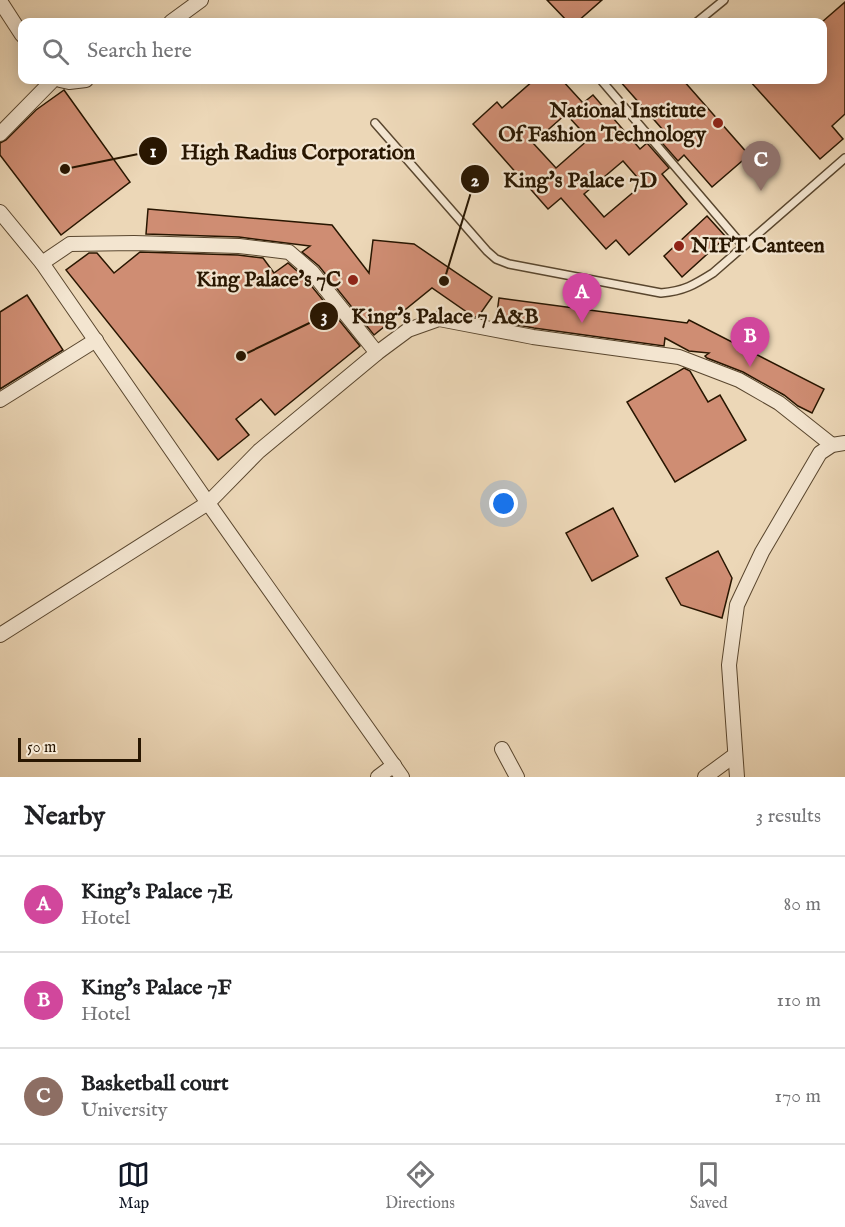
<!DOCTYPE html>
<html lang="en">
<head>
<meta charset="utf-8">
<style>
	body { margin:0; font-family:"IM FELL English",serif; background:#f2f2f2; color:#202124 }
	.scale { position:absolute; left:18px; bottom:15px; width:123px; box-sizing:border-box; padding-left:6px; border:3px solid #281601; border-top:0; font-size:16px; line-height:21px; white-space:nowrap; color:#281601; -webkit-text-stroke:4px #f3e5d0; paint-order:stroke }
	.you { position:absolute; left:504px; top:504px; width:21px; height:21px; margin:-15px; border:4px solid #fff; border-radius:50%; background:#1a73e8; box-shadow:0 0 0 9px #1a73e833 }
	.badge { display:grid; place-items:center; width:39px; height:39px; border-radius:50%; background:#111827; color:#fff; font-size:20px; font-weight:700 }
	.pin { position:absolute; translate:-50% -50px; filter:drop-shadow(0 2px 3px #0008) }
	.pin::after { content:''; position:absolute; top:32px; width:21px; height:18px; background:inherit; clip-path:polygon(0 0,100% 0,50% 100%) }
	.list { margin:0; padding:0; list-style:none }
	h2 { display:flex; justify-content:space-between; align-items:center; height:78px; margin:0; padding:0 24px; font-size:26px }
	h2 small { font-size:20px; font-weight:400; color:#757577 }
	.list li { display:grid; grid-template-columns:39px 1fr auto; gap:18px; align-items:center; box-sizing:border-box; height:96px; padding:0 24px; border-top:2px solid #e0e0e0 }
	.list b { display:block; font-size:22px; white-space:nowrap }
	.list p { margin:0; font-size:20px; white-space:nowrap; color:#757577 }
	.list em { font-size:20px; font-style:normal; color:#757577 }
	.icon { flex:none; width:33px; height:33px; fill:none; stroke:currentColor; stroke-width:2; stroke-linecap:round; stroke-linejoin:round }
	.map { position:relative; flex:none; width:845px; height:777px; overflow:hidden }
	.search { position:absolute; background:#fff; box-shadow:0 3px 15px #0003; left:18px; right:18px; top:18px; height:66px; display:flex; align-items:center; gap:15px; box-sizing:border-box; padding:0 21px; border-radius:12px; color:#757577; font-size:22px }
	.sheet { height:366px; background:#fff }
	nav { display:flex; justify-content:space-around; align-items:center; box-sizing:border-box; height:84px; border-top:2px solid #e0e0e0; background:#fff; font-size:16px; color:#757577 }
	nav a { display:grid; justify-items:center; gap:3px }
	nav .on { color:#111827 }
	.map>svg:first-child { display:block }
	.building { fill:#cf8d73; stroke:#281601; stroke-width:1.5; fill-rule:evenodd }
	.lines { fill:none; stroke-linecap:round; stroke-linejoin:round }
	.service-casing { stroke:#59462e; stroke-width:10 }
	.minor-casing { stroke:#59462e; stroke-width:16 }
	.service { stroke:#f3e5d0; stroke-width:7 }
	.minor { stroke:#f3e5d0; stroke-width:14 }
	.poi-dot { fill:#8f2418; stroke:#f3e5d0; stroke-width:2 }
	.labels { text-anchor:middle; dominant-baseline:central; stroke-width:4.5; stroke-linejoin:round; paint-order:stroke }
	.poi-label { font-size:21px; font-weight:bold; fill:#281601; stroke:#f3e5d0; text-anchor:end }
	.leader { fill:none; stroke:#281601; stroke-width:2 }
	.callout-dot { fill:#281601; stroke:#f3e5d0; stroke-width:2 }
	.mark-label { font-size:18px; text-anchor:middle; font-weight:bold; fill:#fff }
	.callout-label { font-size:22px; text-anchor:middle; font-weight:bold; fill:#281601; stroke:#f3e5d0; stroke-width:4.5; stroke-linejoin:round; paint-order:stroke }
</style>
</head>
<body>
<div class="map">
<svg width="845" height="777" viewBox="0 0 845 777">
	<rect width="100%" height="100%" fill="#ecd7b7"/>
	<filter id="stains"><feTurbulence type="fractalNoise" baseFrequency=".00333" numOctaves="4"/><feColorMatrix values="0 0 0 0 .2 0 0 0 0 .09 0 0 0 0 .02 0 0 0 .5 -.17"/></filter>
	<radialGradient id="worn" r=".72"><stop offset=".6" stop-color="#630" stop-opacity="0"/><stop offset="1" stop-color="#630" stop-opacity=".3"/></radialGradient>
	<g class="building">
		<path d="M 547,0 L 602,0 L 577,22 L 568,22 Z"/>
		<path d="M 845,2 L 845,114 L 832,126 L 843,139 L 820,159 L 749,80 L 822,80 L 822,22 Z"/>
		<path d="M 534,80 L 562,80 L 583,103 L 593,95 L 640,149 L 647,143 L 669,168 L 662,174 L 687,204 L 629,255 L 616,240 L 606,249 L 561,198 L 548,209 L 473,124 L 497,102 L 502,108 ZM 566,114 L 589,139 L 556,168 L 533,143 ZM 623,161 L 643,184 L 604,217 L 584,194 Z"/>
		<path d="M 619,80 L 683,80 L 749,155 L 712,187 L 684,155 L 678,161 L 656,136 L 663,130 Z"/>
		<path d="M 64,90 L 130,182 L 61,235 L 0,155 L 0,143 L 6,140 L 36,110 Z"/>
		<path d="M 148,209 L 332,225 L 369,273 L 373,240 L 414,244 L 492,297 L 478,317 L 474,317 L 432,288 L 374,335 L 319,266 L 302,252 L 310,246 L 239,237 L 146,234 Z"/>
		<path d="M 707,216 L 726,237 L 682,277 L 664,256 Z"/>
		<path d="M 140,252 L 238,255 L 263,258 L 274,273 L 288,263 L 305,278 L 360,346 L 275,415 L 261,399 L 236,419 L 249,435 L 218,460 L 66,270 L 89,253 L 97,253 L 114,273 Z"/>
		<path d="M 27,295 L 63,350 L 0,389 L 0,312 Z"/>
		<path d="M 499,298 L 687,323 L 689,320 L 824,389 L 812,413 L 798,406 L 784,395 L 743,372 L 707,358 L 705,356 L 709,353 L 689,351 L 665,338 L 664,346 L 534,328 L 496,321 Z"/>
		<path d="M 684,368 L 690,371 L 708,402 L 720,395 L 746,440 L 675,482 L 627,402 Z"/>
		<path d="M 613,508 L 638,556 L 592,581 L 566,533 Z"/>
		<path d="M 718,551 L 732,578 L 722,618 L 681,605 L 666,578 Z"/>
	</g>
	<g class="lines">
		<g class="service-casing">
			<g id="service">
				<path d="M 697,22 L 724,0"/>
				<path d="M 601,80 L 743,246"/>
				<path d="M 375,123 L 487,251 L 496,259 L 509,264 L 661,293 C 684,291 694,285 713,273 L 845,158"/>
			</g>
		</g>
		<g class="minor-casing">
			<g id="minor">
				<path d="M 0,1 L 22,35"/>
				<path d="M 171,22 L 201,0"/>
				<path d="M 60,80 L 69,82 L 86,80"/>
				<path d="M 0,134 L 53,80"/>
				<path d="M 0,212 L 42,263 L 208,503 L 402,777"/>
				<path d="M 42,263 L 70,244 L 134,243 L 239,246 L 289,252 L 312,272 L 377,353"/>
				<path d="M 0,400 L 96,340"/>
				<path d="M 0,635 L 208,503 L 259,451 L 377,353 L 408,330 L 439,319 L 533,337 L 679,357 L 739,380 L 779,403 L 832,445"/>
				<path d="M 502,749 L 517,777"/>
				<path d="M 378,777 L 394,765"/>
				<path d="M 705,777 L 735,755"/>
				<path d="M 737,777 L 729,665 L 737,605 L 762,552 L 820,453 L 832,445 L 845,443"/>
			</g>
		</g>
		<use href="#service" class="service"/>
		<use href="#minor" class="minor"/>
	</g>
	<g class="poi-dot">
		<circle cx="718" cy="123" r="6"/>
		<circle cx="679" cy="246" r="6"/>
		<circle cx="353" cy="280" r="6"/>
	</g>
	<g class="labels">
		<g class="poi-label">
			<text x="706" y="111">National Institute<tspan x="706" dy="24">Of Fashion Technology</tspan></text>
			<text x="691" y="246" text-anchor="start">NIFT Canteen</text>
			<text x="341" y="280">King Palace's 7C</text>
		</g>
	</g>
	<path class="leader" d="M65 169L153 151M444 281L475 179M241 356L324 316"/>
	<g class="callout-dot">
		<circle cx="65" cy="169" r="6"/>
		<circle cx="444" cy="281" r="6"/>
		<circle cx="241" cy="356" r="6"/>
		<circle cx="153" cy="151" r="15"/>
		<circle cx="475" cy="179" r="15"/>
		<circle cx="324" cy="316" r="15"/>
	</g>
	<g class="mark-label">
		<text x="153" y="157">1</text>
		<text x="475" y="186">2</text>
		<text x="324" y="322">3</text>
	</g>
	<g class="callout-label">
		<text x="298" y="159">High Radius Corporation</text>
		<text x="580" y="187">King's Palace 7D</text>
		<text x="445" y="323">King's Palace 7 A&amp;B</text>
	</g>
	<rect width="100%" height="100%" filter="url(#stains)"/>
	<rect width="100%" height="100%" fill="url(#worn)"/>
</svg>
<div class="scale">50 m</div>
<div class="you"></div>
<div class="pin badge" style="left:582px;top:323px;background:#d1479c">A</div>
<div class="pin badge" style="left:750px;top:367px;background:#d1479c">B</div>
<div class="pin badge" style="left:761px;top:191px;background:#8d6e63">C</div>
<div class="search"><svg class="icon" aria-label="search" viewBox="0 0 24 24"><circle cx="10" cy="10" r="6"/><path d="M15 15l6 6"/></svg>Search here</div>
</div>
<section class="sheet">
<h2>Nearby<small>3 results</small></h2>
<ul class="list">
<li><span class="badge" style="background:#d1479c">A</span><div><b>King's Palace 7E</b><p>Hotel</p></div><em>80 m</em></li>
<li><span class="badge" style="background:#d1479c">B</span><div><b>King's Palace 7F</b><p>Hotel</p></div><em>110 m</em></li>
<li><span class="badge" style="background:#8d6e63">C</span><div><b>Basketball court</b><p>University</p></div><em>170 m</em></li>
</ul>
</section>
<nav>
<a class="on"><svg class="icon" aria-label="map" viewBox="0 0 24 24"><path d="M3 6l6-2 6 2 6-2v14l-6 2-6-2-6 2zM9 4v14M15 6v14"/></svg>Map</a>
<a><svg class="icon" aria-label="directions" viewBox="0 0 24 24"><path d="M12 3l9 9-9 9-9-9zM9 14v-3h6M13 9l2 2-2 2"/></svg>Directions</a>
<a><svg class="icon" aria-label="saved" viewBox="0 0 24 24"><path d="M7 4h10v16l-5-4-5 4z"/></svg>Saved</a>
</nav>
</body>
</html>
